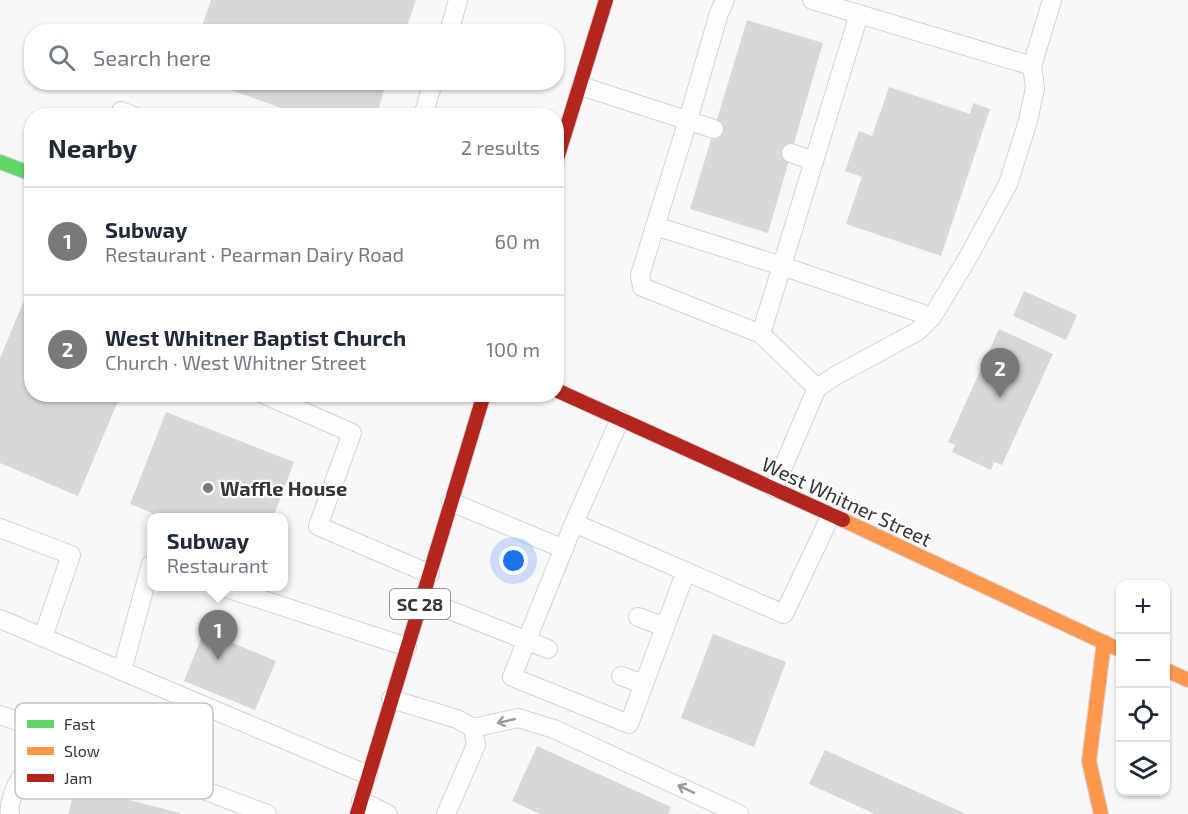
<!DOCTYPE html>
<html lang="en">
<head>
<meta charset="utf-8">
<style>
	body { margin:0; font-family:"Exo 2",sans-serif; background:#f2f2f3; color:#1f2937 }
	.controls { position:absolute; right:18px; bottom:18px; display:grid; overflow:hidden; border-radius:12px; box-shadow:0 2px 4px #0004 }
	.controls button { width:54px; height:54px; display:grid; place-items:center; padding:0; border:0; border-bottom:2px solid #e0e1e3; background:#fff; color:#1f2937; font:30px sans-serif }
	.you { position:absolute; left:514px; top:561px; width:21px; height:21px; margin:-15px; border:4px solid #fff; border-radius:50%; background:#1a73e8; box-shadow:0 0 0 9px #1a73e833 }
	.badge { display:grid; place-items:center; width:39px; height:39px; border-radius:50%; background:#7a787b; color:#fff; font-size:20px; font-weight:700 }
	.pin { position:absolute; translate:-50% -50px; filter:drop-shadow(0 2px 3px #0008) }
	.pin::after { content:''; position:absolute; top:32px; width:21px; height:18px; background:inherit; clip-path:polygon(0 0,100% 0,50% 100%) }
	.popup { position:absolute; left:147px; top:513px; width:141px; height:78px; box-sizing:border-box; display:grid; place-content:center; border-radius:12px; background:#fff; filter:drop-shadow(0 2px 4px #0005); font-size:20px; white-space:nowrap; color:#747a83 }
	.popup b { font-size:22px; color:#1f2937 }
	.popup::after { content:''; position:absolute; left:50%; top:100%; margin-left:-12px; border:12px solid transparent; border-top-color:#fff }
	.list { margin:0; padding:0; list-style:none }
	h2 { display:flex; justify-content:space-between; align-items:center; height:78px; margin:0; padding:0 24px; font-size:26px }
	h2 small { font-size:20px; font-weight:400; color:#747a83 }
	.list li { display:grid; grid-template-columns:39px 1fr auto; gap:18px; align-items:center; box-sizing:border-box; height:108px; padding:0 24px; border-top:2px solid #e0e1e3 }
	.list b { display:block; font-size:22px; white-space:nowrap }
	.list p { margin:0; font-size:20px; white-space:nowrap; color:#747a83 }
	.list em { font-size:20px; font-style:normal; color:#747a83 }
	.icon { flex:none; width:33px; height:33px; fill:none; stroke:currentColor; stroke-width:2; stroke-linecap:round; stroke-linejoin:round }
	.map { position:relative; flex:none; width:1188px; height:814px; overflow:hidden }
	.search { position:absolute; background:#fff; box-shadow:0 2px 4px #0004; left:24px; top:24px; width:540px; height:66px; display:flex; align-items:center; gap:15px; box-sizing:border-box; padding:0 21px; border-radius:24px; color:#747a83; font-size:22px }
	.panel { position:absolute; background:#fff; box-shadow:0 2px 4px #0004; left:24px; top:108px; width:540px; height:294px; border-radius:24px }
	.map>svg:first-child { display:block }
	.building { fill:#d8d7da }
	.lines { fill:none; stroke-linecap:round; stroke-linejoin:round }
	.lane-casing { stroke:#d3d2d4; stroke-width:20 }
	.fast-casing { stroke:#d3d2d4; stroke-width:16 }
	.slow-casing { stroke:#d3d2d4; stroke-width:16 }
	.jam-casing { stroke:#d3d2d4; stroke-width:16 }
	.lane { stroke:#fefefe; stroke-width:18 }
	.fast { stroke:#63d668; stroke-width:14 }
	.slow { stroke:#ff974d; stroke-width:14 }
	.jam { stroke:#b3261e; stroke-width:14 }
	.oneway { stroke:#9a999a }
	.poi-dot { fill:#7a787b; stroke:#fff; stroke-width:2 }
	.labels { text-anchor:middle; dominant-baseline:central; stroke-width:4.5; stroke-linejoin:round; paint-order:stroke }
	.shield { fill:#fff; stroke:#727172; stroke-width:1.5 }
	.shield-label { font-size:18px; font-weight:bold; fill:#353436 }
	.poi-label { font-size:20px; font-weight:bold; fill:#353436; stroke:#fff; text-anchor:start }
	.street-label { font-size:20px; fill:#353436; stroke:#fff }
	.key { fill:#fff; stroke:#c2c2c3; stroke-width:1.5 }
	.key-label { font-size:16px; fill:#353436 }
</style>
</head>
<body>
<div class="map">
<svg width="1188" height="814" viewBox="0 0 1188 814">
	<rect width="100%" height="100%" fill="#f9f7fa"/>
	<g class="building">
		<path d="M 211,0 L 416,0 L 405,32 L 200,32 Z"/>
		<path d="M 747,20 L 823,43 L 768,233 L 690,209 Z"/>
		<path d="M 209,82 L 387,82 L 376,116 L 303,116 Z"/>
		<path d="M 889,87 L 970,114 L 973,103 L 990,109 L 941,256 L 846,224 L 862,177 L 845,171 L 859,131 L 872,136 Z"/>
		<path d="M 31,284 L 32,394 L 121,394 L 78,496 L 0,463 L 0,358 Z"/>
		<path d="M 1024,291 L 1077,315 L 1066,340 L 1013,316 Z"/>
		<path d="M 999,329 L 1053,354 L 1002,465 L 994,462 L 991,470 L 952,452 L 955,445 L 948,442 Z"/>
		<path d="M 166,412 L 294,462 L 273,518 L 164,518 L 130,504 Z"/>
		<path d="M 204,631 L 276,661 L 255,710 L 184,681 Z"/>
		<path d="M 713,634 L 786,662 L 754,747 L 681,718 Z"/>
		<path d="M 537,746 L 671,807 L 668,814 L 540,814 L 512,801 Z"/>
		<path d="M 825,750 L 966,814 L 875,814 L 809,784 Z"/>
		<path d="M 76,786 L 180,813 L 180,814 L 68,814 Z"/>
	</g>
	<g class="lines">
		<g class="lane-casing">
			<g id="lane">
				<path d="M 725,0 L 719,13 L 688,120 L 640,275 L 642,287 L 761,334 L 817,388"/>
				<path d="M 812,0 L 1032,66"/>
				<path d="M 449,32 L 458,0"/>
				<path d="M 581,86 L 714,129"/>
				<path d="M 119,116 L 121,111 L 134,116"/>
				<path d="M 423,116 L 433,82"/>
				<path d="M 791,153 L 814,161"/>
				<path d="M 655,226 L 782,266 L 932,317"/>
				<path d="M 761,334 L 859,14"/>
				<path d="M 263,394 L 352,433 L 318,526 L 430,574"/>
				<path d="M 620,419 L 574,523 L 784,614 L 831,515"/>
				<path d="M 774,488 L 817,388 L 835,376 L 918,331 L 932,317 L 966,261 L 1008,184 L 1028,121 L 1035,88 L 1032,66 L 1052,0"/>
				<path d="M 451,502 L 564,549"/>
				<path d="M 574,523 L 512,677 L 629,724 L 686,571"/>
				<path d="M 0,528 L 71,555 L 43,637"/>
				<path d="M 152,565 L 151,564 L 122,671 L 368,775"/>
				<path d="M 220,586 L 407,647"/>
				<path d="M 422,599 L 548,649"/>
				<path d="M 638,617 L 665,627"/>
				<path d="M 0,619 L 122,671"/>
				<path d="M 621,676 L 643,684"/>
				<path d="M 391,699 L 457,719 L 473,728 L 476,745 L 446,814"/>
				<path d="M 0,715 L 82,744 L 267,814"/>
				<path d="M 473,728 L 518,718 L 554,729 L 739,814"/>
				<path d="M 361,801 L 388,814"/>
				<path d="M 10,814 C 8,806 12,799 14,791 C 26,756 66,755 98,752"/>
			</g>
		</g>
		<g class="fast-casing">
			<path id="fast" d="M 0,162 L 32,174"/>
		</g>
		<g class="slow-casing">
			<g id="slow">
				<path d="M 843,520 L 1120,650"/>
				<path d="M 1166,670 L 1188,680"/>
				<path d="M 1101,814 L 1089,761 L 1104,642"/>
			</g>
		</g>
		<g class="jam-casing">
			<g id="jam">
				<path d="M 556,162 L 606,0"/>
				<path d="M 556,390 L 843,520"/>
				<path d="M 357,814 L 484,394"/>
			</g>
		</g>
		<use href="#lane" class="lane"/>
		<use href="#fast" class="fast"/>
		<use href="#slow" class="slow"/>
		<use href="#jam" class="jam"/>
	</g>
	<defs><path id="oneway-shaft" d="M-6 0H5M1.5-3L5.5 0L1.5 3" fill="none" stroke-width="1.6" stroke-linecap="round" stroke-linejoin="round" transform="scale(1.5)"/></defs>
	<g class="oneway">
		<use href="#oneway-shaft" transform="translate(506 721) rotate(168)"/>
		<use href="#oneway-shaft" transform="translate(686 789) rotate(-155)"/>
	</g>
	<circle class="poi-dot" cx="208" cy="488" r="6"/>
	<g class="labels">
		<rect class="shield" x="390" y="589" width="60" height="30" rx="4.5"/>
		<g class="shield-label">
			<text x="420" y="604">SC 28</text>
		</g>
		<g class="poi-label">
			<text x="220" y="488">Waffle House</text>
		</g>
		<g class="street-label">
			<text transform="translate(847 501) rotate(25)">West Whitner Street</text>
		</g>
	</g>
	<rect x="15" y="703" width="198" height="96" rx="9" class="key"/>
	<rect x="27" y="720" width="27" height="8" fill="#63d668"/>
	<rect x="27" y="747" width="27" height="8" fill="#ff974d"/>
	<rect x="27" y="774" width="27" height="8" fill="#b3261e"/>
	<g class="key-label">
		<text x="64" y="730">Fast</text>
		<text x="64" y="757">Slow</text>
		<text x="64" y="784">Jam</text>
	</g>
</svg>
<div class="controls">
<button>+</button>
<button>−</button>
<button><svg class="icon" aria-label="locate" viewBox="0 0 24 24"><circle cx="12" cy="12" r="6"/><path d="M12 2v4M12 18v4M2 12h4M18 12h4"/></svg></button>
<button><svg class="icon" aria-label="layers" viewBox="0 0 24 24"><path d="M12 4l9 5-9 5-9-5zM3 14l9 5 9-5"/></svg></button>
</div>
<div class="you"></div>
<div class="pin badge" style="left:218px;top:660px">1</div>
<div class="popup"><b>Subway</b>Restaurant</div>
<div class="pin badge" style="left:1000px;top:398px">2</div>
<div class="search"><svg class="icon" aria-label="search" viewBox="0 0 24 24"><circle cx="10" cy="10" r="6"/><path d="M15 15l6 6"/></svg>Search here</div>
<section class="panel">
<h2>Nearby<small>2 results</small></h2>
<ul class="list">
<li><span class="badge">1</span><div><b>Subway</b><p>Restaurant · Pearman Dairy Road</p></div><em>60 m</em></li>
<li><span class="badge">2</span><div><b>West Whitner Baptist Church</b><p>Church · West Whitner Street</p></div><em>100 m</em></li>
</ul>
</section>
</div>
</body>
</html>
